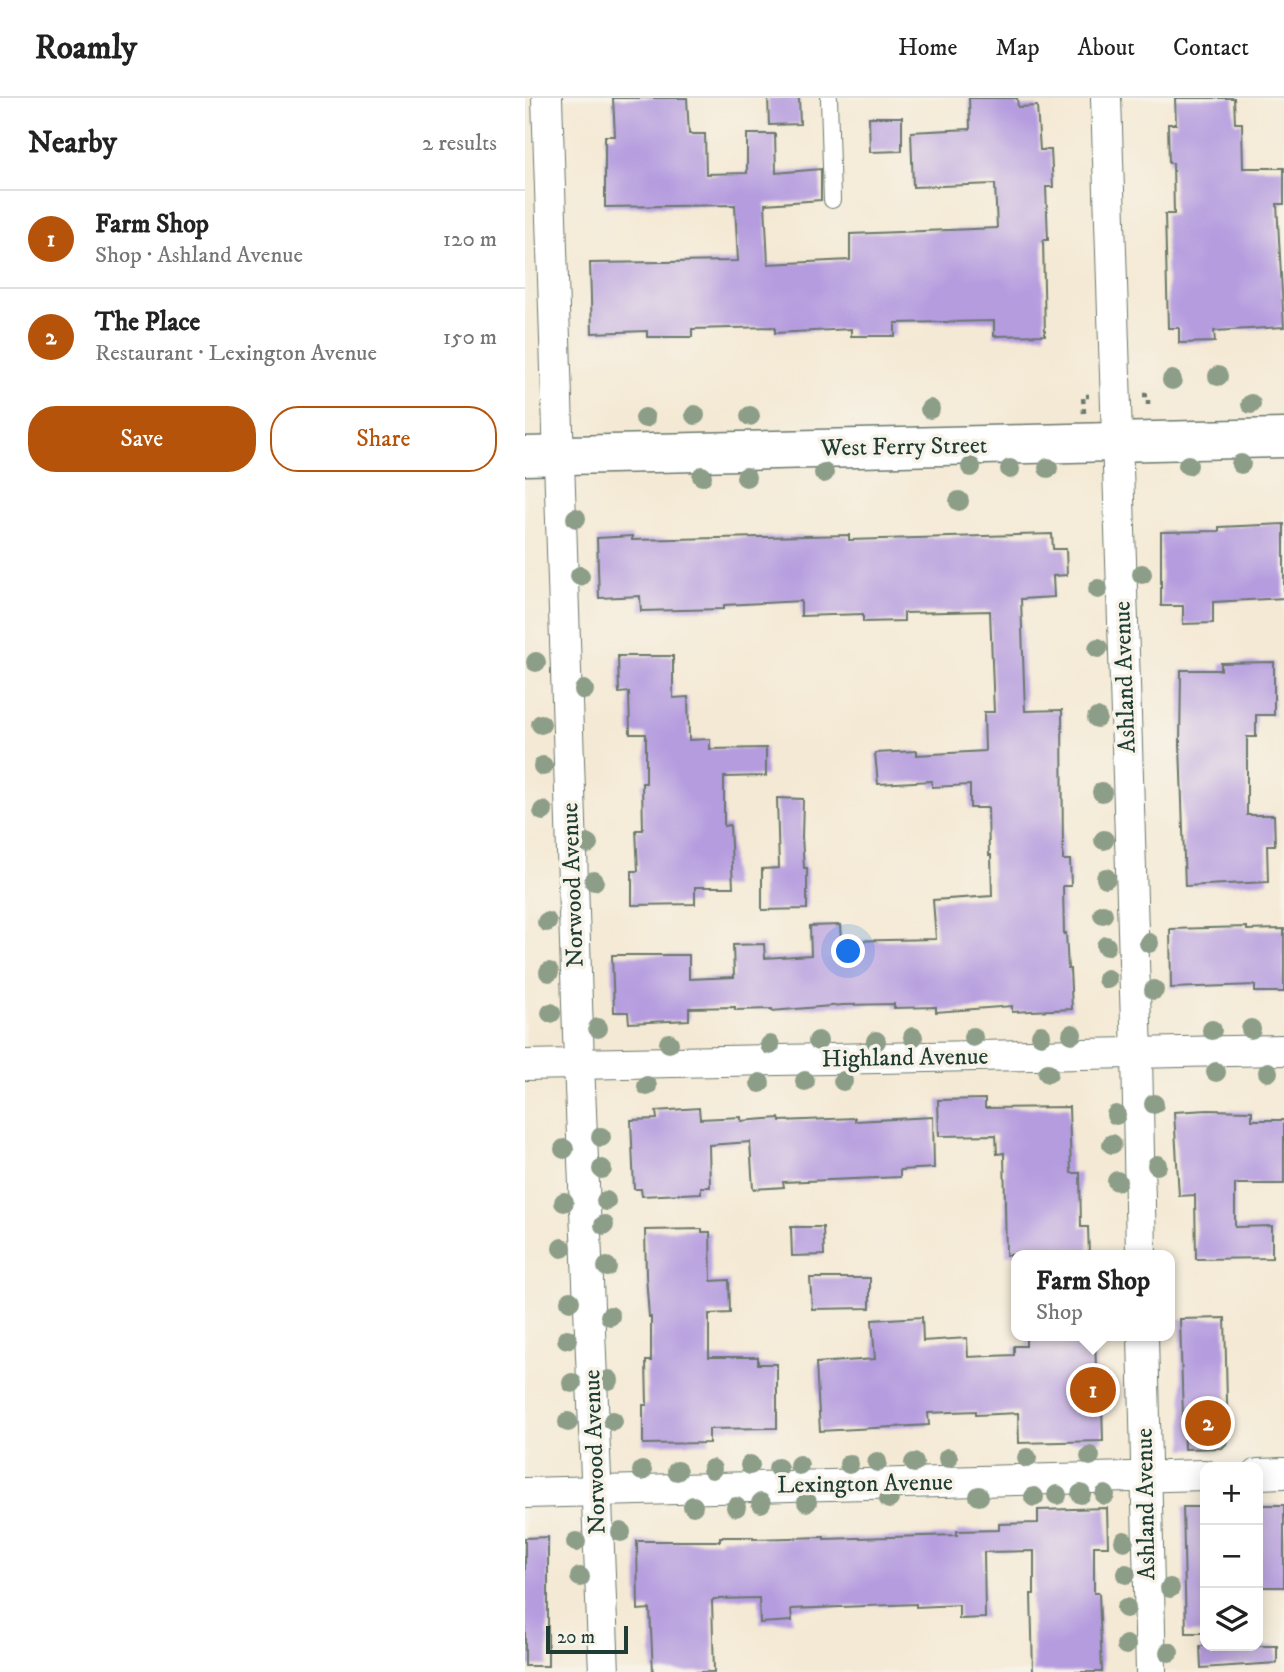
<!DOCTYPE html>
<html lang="en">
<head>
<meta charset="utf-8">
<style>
	body { margin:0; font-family:"IM FELL DW Pica",serif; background:#f2f2f2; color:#222 }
	.controls { position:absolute; right:21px; bottom:21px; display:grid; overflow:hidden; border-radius:14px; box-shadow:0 4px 18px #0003 }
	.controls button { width:63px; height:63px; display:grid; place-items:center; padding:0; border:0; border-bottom:2px solid #e0e0e0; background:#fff; color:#222; font:35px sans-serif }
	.scale { position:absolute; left:21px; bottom:18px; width:82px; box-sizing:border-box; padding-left:7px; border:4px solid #1f3d34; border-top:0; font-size:19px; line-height:24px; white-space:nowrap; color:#1f3d34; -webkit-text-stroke:5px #f7f3e8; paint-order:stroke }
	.you { position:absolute; left:324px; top:854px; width:24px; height:24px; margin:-18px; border:5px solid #fff; border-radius:50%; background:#1a73e8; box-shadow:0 0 0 10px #1a73e833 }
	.badge { display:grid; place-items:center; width:46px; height:46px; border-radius:50%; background:#b45309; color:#fff; font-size:23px; font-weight:700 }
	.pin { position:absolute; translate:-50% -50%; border:4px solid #fff; box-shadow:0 2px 7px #0006 }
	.popup { position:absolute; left:486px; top:1152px; width:164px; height:91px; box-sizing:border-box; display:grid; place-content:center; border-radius:14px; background:#fff; filter:drop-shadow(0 2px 5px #0005); font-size:23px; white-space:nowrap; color:#767676 }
	.popup b { font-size:26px; color:#222 }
	.popup::after { content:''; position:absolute; left:50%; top:100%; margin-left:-14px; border:14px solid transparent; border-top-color:#fff }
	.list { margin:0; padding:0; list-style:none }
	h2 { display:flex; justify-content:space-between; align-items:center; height:91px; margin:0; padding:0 28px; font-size:30px }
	h2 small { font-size:23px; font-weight:400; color:#767676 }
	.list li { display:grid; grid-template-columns:46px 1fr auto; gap:21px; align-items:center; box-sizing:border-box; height:98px; padding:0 28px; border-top:2px solid #e0e0e0 }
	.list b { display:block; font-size:26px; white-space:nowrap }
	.list p { margin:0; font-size:23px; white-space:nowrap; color:#767676 }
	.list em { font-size:23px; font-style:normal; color:#767676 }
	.actions { display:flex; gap:14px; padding:21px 28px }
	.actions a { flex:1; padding:16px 0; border:2px solid #b45309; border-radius:28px; text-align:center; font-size:24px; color:#b45309 }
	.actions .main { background:#b45309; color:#fff }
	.icon { flex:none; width:38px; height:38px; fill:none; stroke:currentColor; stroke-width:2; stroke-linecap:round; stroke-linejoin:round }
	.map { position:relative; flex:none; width:759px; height:1574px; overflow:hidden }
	header { display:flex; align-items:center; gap:42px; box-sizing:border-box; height:98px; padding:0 35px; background:#fff; border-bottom:2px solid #e0e0e0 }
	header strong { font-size:33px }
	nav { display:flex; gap:38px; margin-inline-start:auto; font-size:24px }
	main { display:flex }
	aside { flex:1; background:#fff }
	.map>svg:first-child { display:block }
	.building { fill:#b59cdf }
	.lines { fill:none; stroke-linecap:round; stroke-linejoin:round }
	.lane-casing { stroke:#6a796c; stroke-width:18 }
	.street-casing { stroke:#6a796c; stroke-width:32 }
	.secondary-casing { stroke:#6a796c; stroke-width:41 }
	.path { stroke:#6a796c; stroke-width:4.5; stroke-dasharray:5 5; stroke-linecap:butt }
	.lane { stroke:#fff; stroke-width:16 }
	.street { stroke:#fff; stroke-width:30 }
	.secondary { stroke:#fff; stroke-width:38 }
	.tree { fill:#8c9d88 }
	.labels { text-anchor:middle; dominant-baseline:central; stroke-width:7; stroke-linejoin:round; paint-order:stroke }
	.street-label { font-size:24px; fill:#1f3d34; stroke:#f7f3e8 }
</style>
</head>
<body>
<header>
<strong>Roamly</strong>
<nav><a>Home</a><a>Map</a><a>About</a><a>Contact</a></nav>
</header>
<main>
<aside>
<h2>Nearby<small>2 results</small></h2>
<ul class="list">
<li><span class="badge">1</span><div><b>Farm Shop</b><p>Shop · Ashland Avenue</p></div><em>120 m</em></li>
<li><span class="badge">2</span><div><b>The Place</b><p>Restaurant · Lexington Avenue</p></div><em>150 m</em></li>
</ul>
<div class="actions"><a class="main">Save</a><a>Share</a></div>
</aside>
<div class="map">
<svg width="759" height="1574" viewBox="0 0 759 1574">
	<rect width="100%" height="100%" fill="#f7f3e8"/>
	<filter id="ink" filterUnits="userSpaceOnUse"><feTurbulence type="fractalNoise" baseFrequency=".0143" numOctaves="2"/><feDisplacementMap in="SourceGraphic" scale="14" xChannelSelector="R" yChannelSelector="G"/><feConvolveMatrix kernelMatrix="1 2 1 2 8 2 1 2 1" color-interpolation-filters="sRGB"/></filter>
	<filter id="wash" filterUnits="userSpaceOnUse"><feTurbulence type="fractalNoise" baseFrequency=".00686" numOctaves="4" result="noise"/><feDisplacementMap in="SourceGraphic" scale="28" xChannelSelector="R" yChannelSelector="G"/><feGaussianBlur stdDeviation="1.57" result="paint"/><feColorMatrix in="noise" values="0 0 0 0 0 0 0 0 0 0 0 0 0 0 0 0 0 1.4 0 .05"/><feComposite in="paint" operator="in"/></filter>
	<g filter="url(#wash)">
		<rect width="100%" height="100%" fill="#f4e9d4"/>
		<g id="blocks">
			<g class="building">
				<path d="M 88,0 L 162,0 L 164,36 L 180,36 L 181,76 L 222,75 L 222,36 L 250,36 L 251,75 L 296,71 L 296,102 L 240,106 L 243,166 L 325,162 L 325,136 L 472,130 L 470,86 L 388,89 L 386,34 L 445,31 L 444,0 L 492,0 L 493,9 L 512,8 L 515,52 L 526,52 L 528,89 L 521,89 L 523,142 L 518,142 L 520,237 L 469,238 L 469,223 L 370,225 L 370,238 L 326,238 L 326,231 L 250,235 L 250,229 L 167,231 L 167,239 L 122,239 L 122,233 L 67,235 L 65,165 L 213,163 L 210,107 L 80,109 L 80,38 L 90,38 Z"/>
				<path d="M 243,0 L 274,0 L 275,26 L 244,27 Z"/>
				<path d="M 650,0 L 709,0 L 710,25 L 717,25 L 718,70 L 759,70 L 759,106 L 752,106 L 759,229 L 689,233 L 690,244 L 654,245 L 654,230 L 643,230 L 640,116 L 649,116 L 648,65 L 644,65 L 643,26 L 651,26 Z"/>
				<path d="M 344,19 L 377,19 L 377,53 L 345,54 Z"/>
				<path d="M 759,426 L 759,500 L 688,504 L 688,525 L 658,526 L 658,508 L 636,508 L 636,434 L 694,433 L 694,429 Z"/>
				<path d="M 527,436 L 528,451 L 541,451 L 542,477 L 528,478 L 529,499 L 496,501 L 500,613 L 537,612 L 538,762 L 545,762 L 546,788 L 538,788 L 539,836 L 541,835 L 543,871 L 545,871 L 547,911 L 487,914 L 487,908 L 411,914 L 411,909 L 369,910 L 369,906 L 318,907 L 247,913 L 247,911 L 210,912 L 210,909 L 164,910 L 164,922 L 104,925 L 103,914 L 89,914 L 87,857 L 164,857 L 164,881 L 209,879 L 208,847 L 239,846 L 240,860 L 286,857 L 285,828 L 315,827 L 316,843 L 411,841 L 408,802 L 467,798 L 466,757 L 464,757 L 463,710 L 445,710 L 445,687 L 407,689 L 407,683 L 353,686 L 350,655 L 392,653 L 392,657 L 460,653 L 459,614 L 469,614 L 465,513 L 379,515 L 379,523 L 338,524 L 338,516 L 276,518 L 276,503 L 199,507 L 199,511 L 116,513 L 115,498 L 74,500 L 72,440 L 107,438 L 107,442 L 324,437 L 324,442 Z"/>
				<path d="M 93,558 L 148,558 L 148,600 L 163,599 L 164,642 L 185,641 L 185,651 L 241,650 L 241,678 L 199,679 L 199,728 L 205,727 L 208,789 L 170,789 L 170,806 L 107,807 L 107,773 L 113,773 L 111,732 L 118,732 L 117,685 L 121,685 L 121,636 L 105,636 L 104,594 L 94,595 Z"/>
				<path d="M 749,564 L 749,617 L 731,617 L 731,639 L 722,639 L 722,717 L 749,717 L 750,747 L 742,747 L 743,784 L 660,788 L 655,647 L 656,572 L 696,572 L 696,565 Z"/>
				<path d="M 252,700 L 278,701 L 277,739 L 279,770 L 282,770 L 282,811 L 237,812 L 237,771 L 254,770 Z"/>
				<path d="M 722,829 L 722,832 L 759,831 L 759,894 L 730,894 L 730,887 L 646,890 L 645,831 Z"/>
				<path d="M 460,1001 L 460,1010 L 544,1009 L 546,1075 L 555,1075 L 556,1129 L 563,1129 L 564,1157 L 481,1157 L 479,1055 L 472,1056 L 471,1037 L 414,1038 L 413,1002 Z"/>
				<path d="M 174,1010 L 175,1021 L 216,1019 L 216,1023 L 254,1020 L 255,1023 L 330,1020 L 330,1023 L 408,1019 L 409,1070 L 375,1072 L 375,1079 L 258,1084 L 259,1089 L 228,1091 L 225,1044 L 184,1047 L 185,1089 L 176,1089 L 176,1095 L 117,1098 L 116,1091 L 109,1091 L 106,1022 L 132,1021 L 131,1013 Z"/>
				<path d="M 683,1012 L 727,1013 L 727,1022 L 759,1022 L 759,1086 L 710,1086 L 710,1129 L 747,1128 L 747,1160 L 671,1161 L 670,1097 L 654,1098 L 649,1014 Z"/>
				<path d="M 266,1129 L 298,1129 L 299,1157 L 267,1158 Z"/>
				<path d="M 177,1131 L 177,1134 L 185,1134 L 186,1183 L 204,1182 L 205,1215 L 184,1216 L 184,1259 L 233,1259 L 233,1266 L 252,1266 L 252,1330 L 184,1331 L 184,1345 L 118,1346 L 118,1307 L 122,1307 L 121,1263 L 126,1263 L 126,1219 L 124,1219 L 121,1177 L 120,1132 Z"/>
				<path d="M 285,1180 L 345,1180 L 345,1210 L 287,1211 Z"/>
				<path d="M 397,1219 L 398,1243 L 442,1240 L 443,1259 L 489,1257 L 489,1248 L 501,1248 L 501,1238 L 570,1238 L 571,1272 L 576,1272 L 578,1343 L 494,1345 L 493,1315 L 451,1317 L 451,1313 L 403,1315 L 404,1327 L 295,1333 L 291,1265 L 350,1261 L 347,1222 Z"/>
				<path d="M 700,1220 L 703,1344 L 697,1350 L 659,1351 L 655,1221 Z"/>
				<rect x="733" y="1407" width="26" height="82"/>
				<path d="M 658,1409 L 680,1409 L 680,1535 L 661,1535 Z"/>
				<path d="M 582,1410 L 583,1448 L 569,1448 L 569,1495 L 574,1495 L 577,1574 L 508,1574 L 506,1496 L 509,1496 L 509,1453 L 459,1454 L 460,1520 L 434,1521 L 434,1507 L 391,1509 L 391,1506 L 266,1511 L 267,1523 L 235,1525 L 234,1500 L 189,1501 L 187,1503 L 189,1574 L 128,1574 L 125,1511 L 113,1512 L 112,1443 L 195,1443 L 195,1439 L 228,1439 L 228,1441 L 299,1439 L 299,1441 L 432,1437 L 432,1433 L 474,1432 L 474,1426 L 513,1425 L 513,1412 Z"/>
				<path d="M 23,1439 L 23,1568 L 0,1568 L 0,1440 Z"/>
				<path d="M 675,1548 L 752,1548 L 752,1565 L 676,1570 Z"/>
			</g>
		</g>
	</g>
	<g filter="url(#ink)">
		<use href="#blocks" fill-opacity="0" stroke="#6a796c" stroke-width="2"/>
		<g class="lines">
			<g class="lane-casing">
				<path id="lane" d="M 304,0 L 307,102"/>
			</g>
			<g class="street-casing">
				<g id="street">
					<path d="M 22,0 L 54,965 L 79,1574"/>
					<path d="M 581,0 L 612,956 L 616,1157"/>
					<path d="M 0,967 L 759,952"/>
					<path d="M 618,1238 L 626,1574"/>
					<path d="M 733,1376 L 759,1375"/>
					<path d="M 0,1395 L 680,1377"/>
				</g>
			</g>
			<g class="secondary-casing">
				<path id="secondary" d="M 0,358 L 759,340"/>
			</g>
			<g class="path">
				<path d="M 618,297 L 623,297 L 623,311"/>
				<path d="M 559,315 L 558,298 L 564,298"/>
			</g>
			<use href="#lane" class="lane"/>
			<use href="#street" class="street"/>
			<use href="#secondary" class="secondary"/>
		</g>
		<g class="tree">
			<circle cx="693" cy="278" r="10"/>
			<circle cx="647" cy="282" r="10"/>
			<circle cx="726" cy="306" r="10"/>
			<circle cx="405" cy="311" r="10"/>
			<circle cx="170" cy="317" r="10"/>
			<circle cx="225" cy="318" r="10"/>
			<circle cx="120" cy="320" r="10"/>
			<circle cx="716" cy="366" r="10"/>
			<circle cx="663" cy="367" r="10"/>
			<circle cx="446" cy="369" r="10"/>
			<circle cx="523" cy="370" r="10"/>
			<circle cx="485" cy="371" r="10"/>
			<circle cx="299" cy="375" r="10"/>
			<circle cx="177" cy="378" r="10"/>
			<circle cx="221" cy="379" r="10"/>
			<circle cx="434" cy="403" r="10"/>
			<circle cx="51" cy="420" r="10"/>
			<circle cx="617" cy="476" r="10"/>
			<circle cx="55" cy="478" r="10"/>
			<circle cx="573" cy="491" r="10"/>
			<circle cx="573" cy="550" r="10"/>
			<circle cx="11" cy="564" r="10"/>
			<circle cx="59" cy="592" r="10"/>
			<circle cx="572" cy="620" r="10"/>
			<circle cx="16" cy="626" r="10"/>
			<circle cx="18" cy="668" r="10"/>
			<circle cx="577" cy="694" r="10"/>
			<circle cx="18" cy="713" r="10"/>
			<circle cx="579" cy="742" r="10"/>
			<circle cx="63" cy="746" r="10"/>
			<circle cx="581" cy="780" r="10"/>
			<circle cx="69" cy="783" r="10"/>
			<circle cx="578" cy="816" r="10"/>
			<circle cx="22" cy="824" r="10"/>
			<circle cx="624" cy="845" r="10"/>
			<circle cx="581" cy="848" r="10"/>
			<circle cx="24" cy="874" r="10"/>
			<circle cx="582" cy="881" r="10"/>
			<circle cx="629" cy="892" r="10"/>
			<circle cx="26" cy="915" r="10"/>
			<circle cx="73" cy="930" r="10"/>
			<circle cx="726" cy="931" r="10"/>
			<circle cx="687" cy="932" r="10"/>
			<circle cx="547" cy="936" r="10"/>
			<circle cx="516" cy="937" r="10"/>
			<circle cx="388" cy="939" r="10"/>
			<circle cx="448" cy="939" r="10"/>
			<circle cx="293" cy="943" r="10"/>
			<circle cx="351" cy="943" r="10"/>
			<circle cx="144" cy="945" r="10"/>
			<circle cx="245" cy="947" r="10"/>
			<circle cx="691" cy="974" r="10"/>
			<circle cx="743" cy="974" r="10"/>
			<circle cx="523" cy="975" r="10"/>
			<circle cx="280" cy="983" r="10"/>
			<circle cx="318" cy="983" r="10"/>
			<circle cx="235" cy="985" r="10"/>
			<circle cx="122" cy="988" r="10"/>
			<circle cx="629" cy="1006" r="10"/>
			<circle cx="591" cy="1017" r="10"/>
			<circle cx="76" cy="1039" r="10"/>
			<circle cx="587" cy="1046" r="10"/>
			<circle cx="39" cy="1051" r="10"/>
			<circle cx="632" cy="1067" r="10"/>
			<circle cx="77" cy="1071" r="10"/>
			<circle cx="592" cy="1083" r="10"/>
			<circle cx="81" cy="1103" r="10"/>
			<circle cx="39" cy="1104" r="10"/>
			<circle cx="79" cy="1127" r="10"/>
			<circle cx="37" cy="1150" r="10"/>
			<circle cx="82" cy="1169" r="10"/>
			<circle cx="45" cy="1203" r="10"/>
			<circle cx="85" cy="1218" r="10"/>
			<circle cx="42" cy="1241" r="10"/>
			<circle cx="84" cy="1282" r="10"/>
			<circle cx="47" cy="1285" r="10"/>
			<circle cx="88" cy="1323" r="10"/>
			<circle cx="43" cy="1324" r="10"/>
			<circle cx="565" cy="1358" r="10"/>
			<circle cx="423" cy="1360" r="10"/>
			<circle cx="502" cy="1360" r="10"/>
			<circle cx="352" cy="1364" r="10"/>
			<circle cx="389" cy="1365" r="10"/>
			<circle cx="324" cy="1366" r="10"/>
			<circle cx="225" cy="1367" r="10"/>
			<circle cx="274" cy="1367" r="10"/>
			<circle cx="253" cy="1370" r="10"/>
			<circle cx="187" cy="1371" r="10"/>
			<circle cx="117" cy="1373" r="10"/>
			<circle cx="152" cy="1373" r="10"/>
			<circle cx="556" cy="1396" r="10"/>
			<circle cx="532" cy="1397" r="10"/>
			<circle cx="580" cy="1397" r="10"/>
			<circle cx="454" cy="1398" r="10"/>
			<circle cx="509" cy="1399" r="10"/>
			<circle cx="364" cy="1401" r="10"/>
			<circle cx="282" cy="1404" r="10"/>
			<circle cx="236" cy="1405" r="10"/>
			<circle cx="168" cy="1408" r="10"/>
			<circle cx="211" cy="1409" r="10"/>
			<circle cx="96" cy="1434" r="10"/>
			<circle cx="599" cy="1443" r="10"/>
			<circle cx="51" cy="1444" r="10"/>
			<circle cx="601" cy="1476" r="10"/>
			<circle cx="55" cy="1479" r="10"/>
			<circle cx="645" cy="1490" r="10"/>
			<circle cx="601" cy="1510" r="10"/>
			<circle cx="601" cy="1547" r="10"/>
			<circle cx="644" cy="1554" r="10"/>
		</g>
	</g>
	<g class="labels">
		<g class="street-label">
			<text transform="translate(379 349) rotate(-1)">West Ferry Street</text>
			<text transform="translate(600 579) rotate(-92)">Ashland Avenue</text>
			<text transform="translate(48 787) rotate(-92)">Norwood Avenue</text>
			<text transform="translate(380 960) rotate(-1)">Highland Avenue</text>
			<text transform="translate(70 1354) rotate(-92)">Norwood Avenue</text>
			<text transform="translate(340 1386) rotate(-1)">Lexington Avenue</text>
			<text transform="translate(621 1406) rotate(-91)">Ashland Avenue</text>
		</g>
	</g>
</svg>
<div class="controls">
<button>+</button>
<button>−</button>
<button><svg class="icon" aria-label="layers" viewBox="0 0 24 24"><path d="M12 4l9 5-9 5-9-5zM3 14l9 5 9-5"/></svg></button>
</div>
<div class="scale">20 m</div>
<div class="you"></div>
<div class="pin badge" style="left:568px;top:1292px">1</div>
<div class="popup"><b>Farm Shop</b>Shop</div>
<div class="pin badge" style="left:683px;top:1325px">2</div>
</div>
</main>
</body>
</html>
